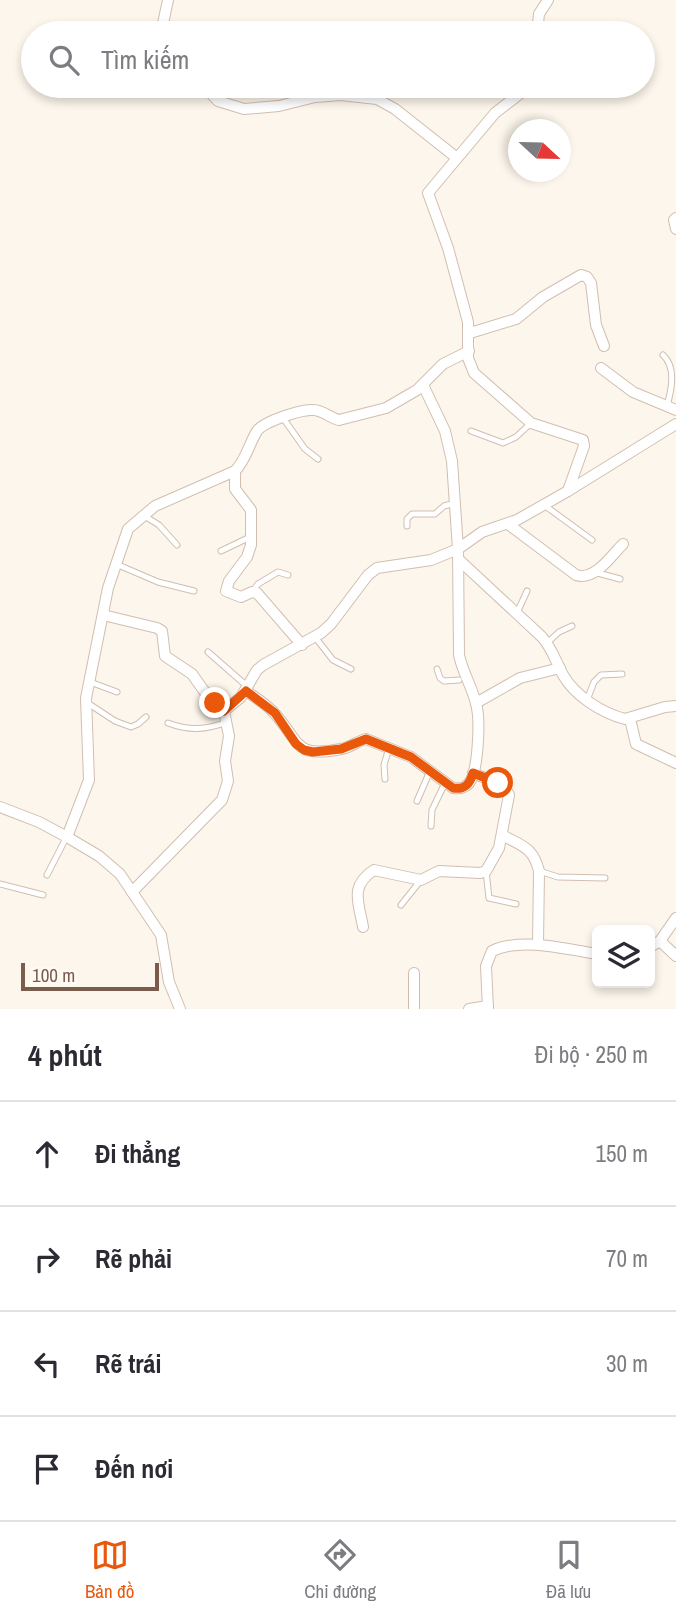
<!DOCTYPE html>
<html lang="vi">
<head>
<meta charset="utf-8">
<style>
	body { margin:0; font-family:"Archivo Narrow",sans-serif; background:#f7f7f7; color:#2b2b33 }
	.controls { position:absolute; right:21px; bottom:21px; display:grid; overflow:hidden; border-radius:10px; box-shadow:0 4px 10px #0003 }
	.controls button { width:63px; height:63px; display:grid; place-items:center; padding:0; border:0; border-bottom:2px solid #e1e1e2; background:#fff; color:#2b2b33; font:35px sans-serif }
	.compass { position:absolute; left:508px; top:119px; width:63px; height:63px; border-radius:50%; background:#fff; box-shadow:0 4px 10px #0003; rotate:112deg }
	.scale { position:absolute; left:21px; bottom:18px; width:138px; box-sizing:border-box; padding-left:7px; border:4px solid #7a5c4d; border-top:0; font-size:19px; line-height:24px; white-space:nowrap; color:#7a5c4d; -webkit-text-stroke:5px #fffaf3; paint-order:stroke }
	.stop { position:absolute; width:21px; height:21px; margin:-16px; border:5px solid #ea580c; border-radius:50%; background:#fff }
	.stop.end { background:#ea580c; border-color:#fff; box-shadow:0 2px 7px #0008 }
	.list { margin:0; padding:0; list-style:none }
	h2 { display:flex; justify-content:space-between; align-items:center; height:91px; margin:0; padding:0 28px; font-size:30px }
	h2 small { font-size:23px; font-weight:400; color:#7c7c81 }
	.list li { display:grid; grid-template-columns:46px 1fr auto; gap:21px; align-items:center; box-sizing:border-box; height:105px; padding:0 28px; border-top:2px solid #e1e1e2 }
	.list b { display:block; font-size:26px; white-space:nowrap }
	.list em { font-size:23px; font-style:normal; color:#7c7c81 }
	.icon { flex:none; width:38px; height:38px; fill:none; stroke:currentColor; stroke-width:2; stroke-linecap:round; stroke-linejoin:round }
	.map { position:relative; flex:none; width:676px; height:1009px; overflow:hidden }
	.search { position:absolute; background:#fff; box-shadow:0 4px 10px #0003; left:21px; right:21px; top:21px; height:77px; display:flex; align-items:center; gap:18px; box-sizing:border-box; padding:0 24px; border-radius:38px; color:#7c7c81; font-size:26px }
	.sheet { height:511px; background:#fff }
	nav { display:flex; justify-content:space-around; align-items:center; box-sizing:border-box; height:98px; border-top:2px solid #e1e1e2; background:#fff; font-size:19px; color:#7c7c81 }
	nav a { display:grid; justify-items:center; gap:4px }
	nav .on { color:#ea580c }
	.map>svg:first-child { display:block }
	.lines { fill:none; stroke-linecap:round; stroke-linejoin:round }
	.lane-casing { stroke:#d1beb0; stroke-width:7 }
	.street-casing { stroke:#d1beb0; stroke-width:12 }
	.lane { stroke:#fff; stroke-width:5 }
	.street { stroke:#fff; stroke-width:10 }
	.route { stroke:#ea580c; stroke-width:9 }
</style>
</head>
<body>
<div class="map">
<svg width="676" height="1009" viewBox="0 0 676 1009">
	<rect width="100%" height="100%" fill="#fdf6ec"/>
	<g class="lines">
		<g class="lane-casing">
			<g id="lane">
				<path d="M 663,355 C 676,367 672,388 667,406"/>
				<path d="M 283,418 L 305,449 L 318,459"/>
				<path d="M 471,431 L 503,443 L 516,437 L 531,423"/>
				<path d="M 544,505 L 592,540"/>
				<path d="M 143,515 L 159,525 L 177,545"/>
				<path d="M 407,526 L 407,519 L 412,514 L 435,514 L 444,506 L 455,503"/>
				<path d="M 221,551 L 250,537"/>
				<path d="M 116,564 L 158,582 L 194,591"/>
				<path d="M 594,572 L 620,579"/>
				<path d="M 252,592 L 258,584 L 278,572 L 288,575"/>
				<path d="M 517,613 L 527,591"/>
				<path d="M 315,637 L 333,660 L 351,669"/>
				<path d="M 547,643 L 559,632 L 572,626"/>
				<path d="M 208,652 L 248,687"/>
				<path d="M 437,669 L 440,678 L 444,681 L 459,680"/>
				<path d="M 90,682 L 117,692"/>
				<path d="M 587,700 L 594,682 L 601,675 L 622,674"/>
				<path d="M 86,702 L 115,721 L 131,727 L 138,724 L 146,717"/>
				<path d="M 168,723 C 189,731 206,730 227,722"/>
				<path d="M 385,779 L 384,765 L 389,748"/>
				<path d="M 417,801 L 430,771"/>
				<path d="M 431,826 L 432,810 L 445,783"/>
				<path d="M 486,871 L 489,898 L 516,904"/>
				<path d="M 539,871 L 558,877 L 605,878"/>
				<path d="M 47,875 L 66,838"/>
				<path d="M 0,884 L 43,895"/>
				<path d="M 401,905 L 421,880"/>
			</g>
		</g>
		<g class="street-casing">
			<g id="street">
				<path d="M 161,33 L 168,0"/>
				<path d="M 537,33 L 539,14 L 548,0"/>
				<path d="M 204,86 L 218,101 L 244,109 L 279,106 L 315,97 L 341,95 L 377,99 L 395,109 L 457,158"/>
				<path d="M 530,86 L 495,113 L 428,193 L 448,248 L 468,322 L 468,358 L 474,373 L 531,423 L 583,440 L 584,446 L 568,491"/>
				<path d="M 676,218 L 674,220 L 676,229"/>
				<path d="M 470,333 L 516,319 L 543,297 L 581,275 L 587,277 L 591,283 L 596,325 L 604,346"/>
				<path d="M 601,368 L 633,392 L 676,410"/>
				<path d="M 235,471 L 235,489 L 251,510 L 251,545 L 247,557 L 229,581 L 226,591 L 241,597 L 252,592 L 257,593 L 302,645"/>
				<path d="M 508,524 L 576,575 C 595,581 611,556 623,544"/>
				<path d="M 458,559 L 542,637 C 552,648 556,662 563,675 C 575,696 602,713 625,719 L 665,707 L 676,706"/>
				<path d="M 103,615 L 157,628 L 162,631 L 165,656 L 192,674 L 209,698 L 224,711 L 229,736 L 225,761 L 228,781 L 222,800 L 132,892"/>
				<path d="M 246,691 C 256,698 268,705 276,715 C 301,744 295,758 341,749 C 350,748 357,741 366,739 L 411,757 L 453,788 C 461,789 467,788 471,780 C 478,766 480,723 477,708 C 474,690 463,674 459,655 L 458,549 L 452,461 L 445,431 L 423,385"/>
				<path d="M 476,703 L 520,678 L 560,668"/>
				<path d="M 224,711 L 241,697 L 257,670 L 263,665 L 321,633 L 331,624 L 368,575 L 377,568 L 431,560 L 458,549 L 482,532 L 517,520 L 568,491 L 676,424"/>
				<path d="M 630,719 L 636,744 L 676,763"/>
				<path d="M 0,807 L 39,822 L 67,837 L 99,856 L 120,874 L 161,935 L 169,982 L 180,1009"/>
				<path d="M 502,835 C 522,846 533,847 539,871 L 538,944"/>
				<path d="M 67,837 L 89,780 L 86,698 L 108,588 L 128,529 L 155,506 L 235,471 C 246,460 249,444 257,431 C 263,422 301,409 313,410 C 323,410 330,418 339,420 L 386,408 L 417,390 L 443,364 L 469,351"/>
				<path d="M 363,927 C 359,903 349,886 374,870 L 421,880 L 439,871 L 480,873 L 486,871 L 499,848 L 509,795 L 504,786 L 473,773"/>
				<path d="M 660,941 L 676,956"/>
				<path d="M 650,947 L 660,941 L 676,918"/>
				<path d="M 414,973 L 414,1009"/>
				<path d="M 469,1009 L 488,1006"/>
				<path d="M 488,1009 L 486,966 L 492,951 C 521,937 566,949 597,954"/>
			</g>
		</g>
		<use href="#lane" class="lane"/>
		<use href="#street" class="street"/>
	</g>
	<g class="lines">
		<path class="route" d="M 215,703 L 224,711 L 246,691 L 275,713 L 296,744 L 304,750 L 313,752 L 341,749 L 366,739 L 411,757 L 453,788 C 465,790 470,784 473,773 L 498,783"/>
	</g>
</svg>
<div class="controls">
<button><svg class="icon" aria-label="layers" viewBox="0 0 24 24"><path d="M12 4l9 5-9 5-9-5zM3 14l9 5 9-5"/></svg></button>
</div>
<svg class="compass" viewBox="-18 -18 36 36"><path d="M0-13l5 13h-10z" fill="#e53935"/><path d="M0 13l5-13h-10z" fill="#7c7c81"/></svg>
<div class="scale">100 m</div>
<div class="stop" style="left:498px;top:783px"></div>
<div class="stop end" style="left:215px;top:703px"></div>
<div class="search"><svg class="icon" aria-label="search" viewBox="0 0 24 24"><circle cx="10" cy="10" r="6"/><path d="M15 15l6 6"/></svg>Tìm kiếm</div>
</div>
<section class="sheet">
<h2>4 phút<small>Đi bộ · 250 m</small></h2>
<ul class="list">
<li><svg class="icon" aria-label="ahead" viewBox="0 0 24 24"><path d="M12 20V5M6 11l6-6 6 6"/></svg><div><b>Đi thẳng</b></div><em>150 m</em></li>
<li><svg class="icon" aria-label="right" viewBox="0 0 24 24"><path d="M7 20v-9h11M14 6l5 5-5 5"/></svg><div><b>Rẽ phải</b></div><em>70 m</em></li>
<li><svg class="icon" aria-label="left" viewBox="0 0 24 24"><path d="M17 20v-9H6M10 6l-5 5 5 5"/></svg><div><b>Rẽ trái</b></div><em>30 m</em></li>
<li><svg class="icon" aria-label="arrive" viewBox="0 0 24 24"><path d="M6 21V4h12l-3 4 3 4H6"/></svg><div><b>Đến nơi</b></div></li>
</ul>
</section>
<nav>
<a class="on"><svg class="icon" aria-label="map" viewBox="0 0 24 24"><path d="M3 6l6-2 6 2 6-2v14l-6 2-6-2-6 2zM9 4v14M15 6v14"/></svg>Bản đồ</a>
<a><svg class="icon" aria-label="directions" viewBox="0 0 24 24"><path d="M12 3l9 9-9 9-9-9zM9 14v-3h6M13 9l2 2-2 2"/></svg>Chỉ đường</a>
<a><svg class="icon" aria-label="saved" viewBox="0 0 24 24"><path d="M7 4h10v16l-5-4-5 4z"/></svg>Đã lưu</a>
</nav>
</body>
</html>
